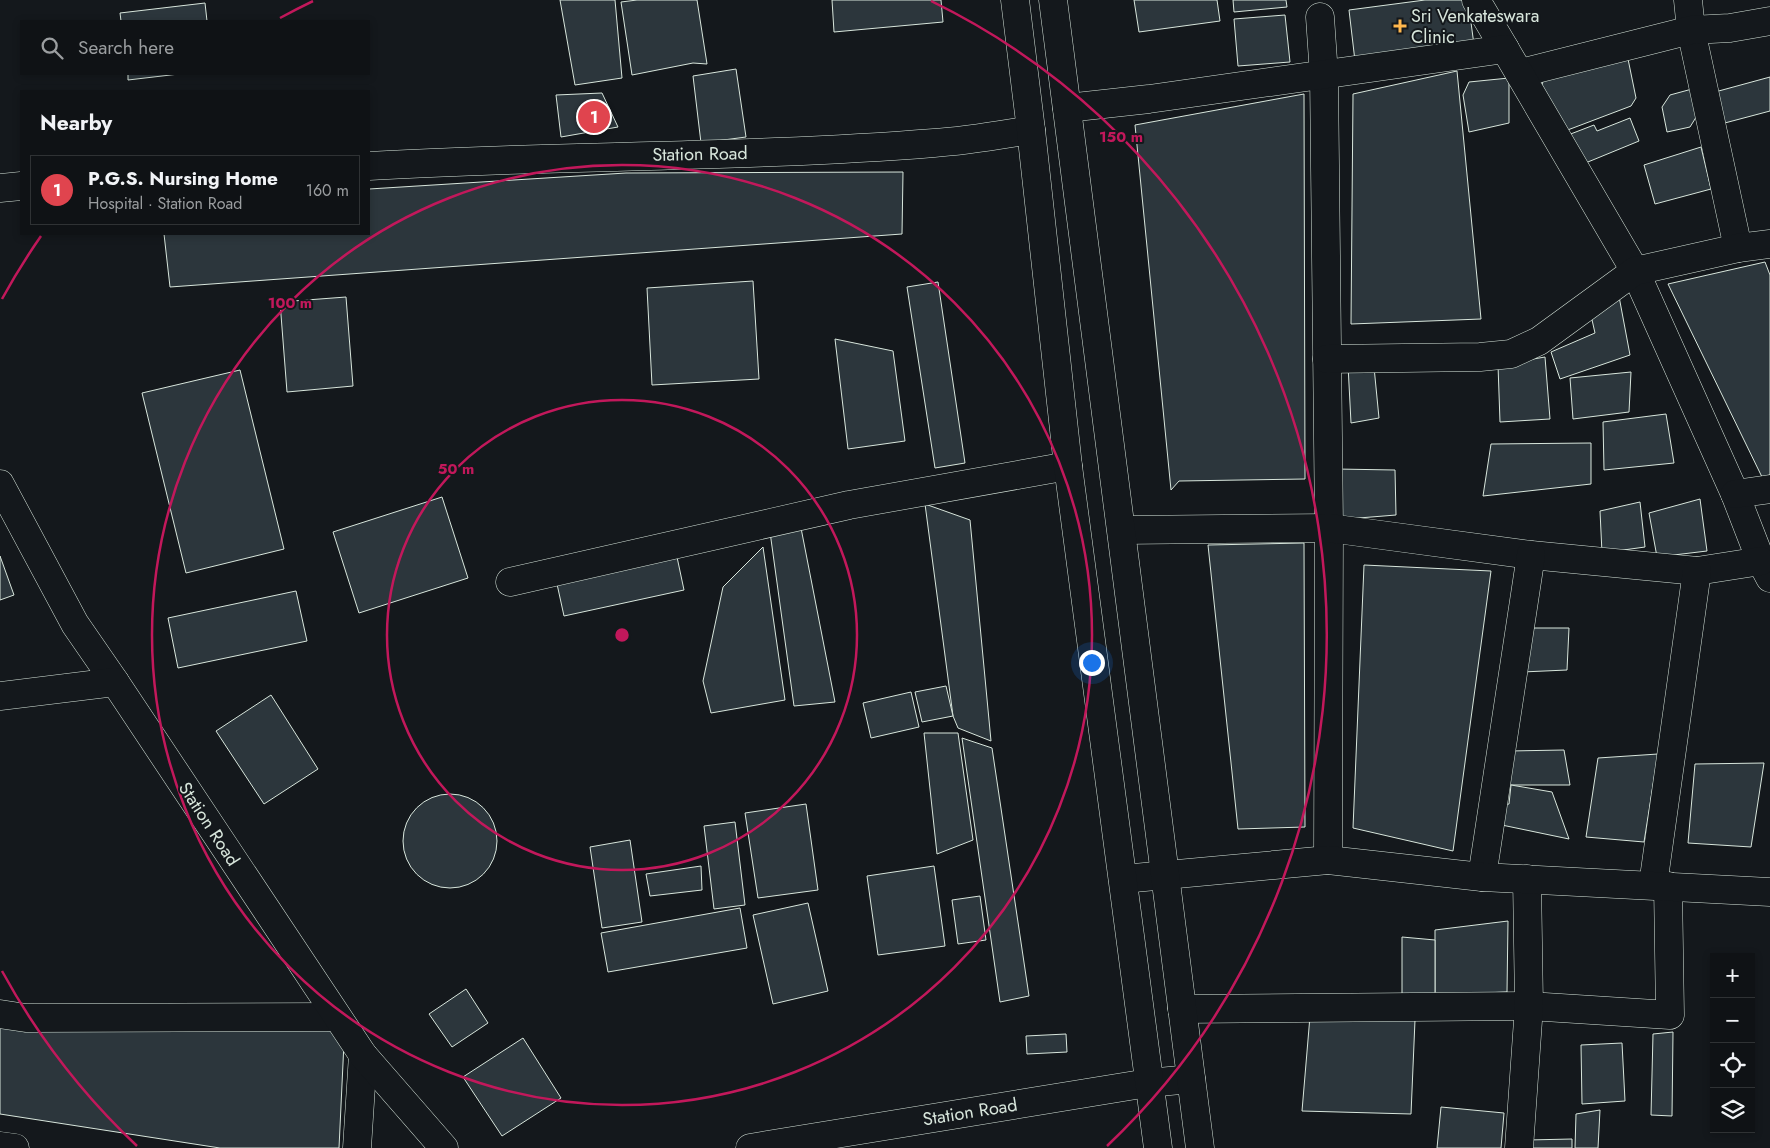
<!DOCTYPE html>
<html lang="en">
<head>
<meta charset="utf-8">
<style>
	body { margin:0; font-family:Jost,sans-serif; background:#181b1e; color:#f1f3f6 }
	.controls { position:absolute; right:15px; bottom:15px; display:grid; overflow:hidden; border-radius:0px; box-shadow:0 2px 8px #0003 }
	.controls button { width:45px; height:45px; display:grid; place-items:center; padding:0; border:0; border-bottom:1px solid #2f3234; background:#0f1215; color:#f1f3f6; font:25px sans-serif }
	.you { position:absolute; left:1091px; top:662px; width:18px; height:18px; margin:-12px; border:4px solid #fff; border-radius:50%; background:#1a73e8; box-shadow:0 0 0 8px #1a73e833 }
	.badge { display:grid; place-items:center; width:32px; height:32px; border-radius:50%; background:#2563eb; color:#fff; font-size:16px; font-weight:700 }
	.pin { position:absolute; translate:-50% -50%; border:2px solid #fff; box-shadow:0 1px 5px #0006 }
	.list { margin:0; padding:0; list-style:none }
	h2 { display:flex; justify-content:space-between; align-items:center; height:65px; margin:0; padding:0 20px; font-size:21px }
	h2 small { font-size:16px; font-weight:400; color:#9b9ea0 }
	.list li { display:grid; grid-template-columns:32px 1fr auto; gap:15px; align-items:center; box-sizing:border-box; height:70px; margin:0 10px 10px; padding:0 10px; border:1px solid #2f3234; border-radius:0px }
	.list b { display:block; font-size:19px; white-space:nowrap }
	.list p { margin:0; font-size:16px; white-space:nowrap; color:#9b9ea0 }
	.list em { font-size:16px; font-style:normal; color:#9b9ea0 }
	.icon { flex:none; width:28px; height:28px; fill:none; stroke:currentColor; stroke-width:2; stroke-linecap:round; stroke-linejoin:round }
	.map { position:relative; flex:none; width:1770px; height:1148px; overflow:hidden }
	.search { position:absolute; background:#0f1215; box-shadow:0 2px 8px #0003; left:20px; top:20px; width:350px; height:55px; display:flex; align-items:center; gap:12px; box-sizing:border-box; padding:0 18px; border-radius:0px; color:#9b9ea0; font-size:19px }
	.panel { position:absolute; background:#0f1215; box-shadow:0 2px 8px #0003; left:20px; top:90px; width:350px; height:145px; border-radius:0px }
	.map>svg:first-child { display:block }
	.building { fill:#2c363c; stroke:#d8e6dc }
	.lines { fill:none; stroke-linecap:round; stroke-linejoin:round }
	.minor-casing { stroke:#d8e6dc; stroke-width:29 }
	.tertiary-casing { stroke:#d8e6dc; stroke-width:29 }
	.primary-casing { stroke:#d8e6dc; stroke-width:29 }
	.minor { stroke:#14181c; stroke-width:28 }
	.tertiary { stroke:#14181c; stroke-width:28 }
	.primary { stroke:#14181c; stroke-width:28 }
	.ring { fill:none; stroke:#c2185b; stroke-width:2.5 }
	.poi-dot { fill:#ffb74d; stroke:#14181c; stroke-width:2 }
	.labels { text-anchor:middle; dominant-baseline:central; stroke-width:4; stroke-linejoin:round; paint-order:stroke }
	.poi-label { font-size:18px; fill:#d8e6dc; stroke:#14181c; text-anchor:start }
	.street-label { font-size:18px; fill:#d8e6dc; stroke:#14181c }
	.centre { fill:#c2185b; stroke:#14181c; stroke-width:2.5 }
	.ring-label { font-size:15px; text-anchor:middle; font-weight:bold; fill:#c2185b; stroke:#14181c; stroke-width:4; stroke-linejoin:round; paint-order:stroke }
</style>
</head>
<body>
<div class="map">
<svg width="1770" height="1148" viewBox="0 0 1770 1148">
	<rect width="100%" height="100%" fill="#14181c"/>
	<g class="building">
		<path d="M 560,0 L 615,0 L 622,78 L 575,85 Z"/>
		<path d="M 637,0 L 697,0 L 707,64 L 693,63 L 632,75 L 621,2 Z"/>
		<path d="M 832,0 L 941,0 L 943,22 L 834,32 Z"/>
		<path d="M 1134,0 L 1217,0 L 1220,21 L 1139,32 Z"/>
		<path d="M 1233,0 L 1286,0 L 1287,7 L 1234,12 Z"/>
		<path d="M 1425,0 L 1468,0 L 1474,45 L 1355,61 L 1349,10 Z"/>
		<path d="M 205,3 L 207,21 L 121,21 L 120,13 Z"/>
		<path d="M 1285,15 L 1290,62 L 1238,66 L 1234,19 Z"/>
		<path d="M 1628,59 L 1636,98 L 1631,106 L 1565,131 L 1541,87 L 1544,79 Z"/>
		<path d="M 736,69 L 746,137 L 701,143 L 693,76 Z"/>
		<path d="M 1457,71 L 1481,319 L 1351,324 L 1353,94 Z"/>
		<path d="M 128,74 L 179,74 L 128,80 Z"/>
		<path d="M 1770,77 L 1770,111 L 1721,124 L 1715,92 Z"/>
		<path d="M 1509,78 L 1509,123 L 1469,132 L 1463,95 L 1469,82 Z"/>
		<path d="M 1692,89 L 1703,106 L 1690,127 L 1667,132 L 1662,107 L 1670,95 Z"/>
		<path d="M 602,93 L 618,127 L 561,137 L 556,95 Z"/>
		<path d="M 1304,94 L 1305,479 L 1179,481 L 1171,490 L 1135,125 Z"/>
		<path d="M 1630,118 L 1639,141 L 1583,164 L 1568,135 L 1594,125 L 1597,131 Z"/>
		<path d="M 1701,147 L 1711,189 L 1655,204 L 1644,165 Z"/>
		<path d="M 903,172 L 902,234 L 170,287 L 164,234 L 369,234 L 369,189 L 626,173 Z"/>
		<path d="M 1765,262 L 1770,275 L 1770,475 L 1762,477 L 1668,284 Z"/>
		<path d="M 753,281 L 759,379 L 652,385 L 647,288 Z"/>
		<path d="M 938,282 L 965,463 L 935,468 L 907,287 Z"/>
		<path d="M 1618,291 L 1630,355 L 1560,379 L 1551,352 L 1595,333 L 1590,311 Z"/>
		<path d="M 346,297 L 353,386 L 287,392 L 280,302 Z"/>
		<path d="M 835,339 L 893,351 L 905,441 L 848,449 Z"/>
		<path d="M 1545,357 L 1550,419 L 1500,422 L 1498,365 Z"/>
		<path d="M 1348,365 L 1374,367 L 1379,418 L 1351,423 Z"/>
		<path d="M 240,370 L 284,549 L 186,573 L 142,393 Z"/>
		<path d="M 1631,372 L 1629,412 L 1573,419 L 1570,378 Z"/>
		<path d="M 1666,414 L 1674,463 L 1604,470 L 1603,422 Z"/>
		<path d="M 1591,443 L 1591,484 L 1483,496 L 1491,444 Z"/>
		<path d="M 1336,469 L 1395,470 L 1396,515 L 1334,520 Z"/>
		<path d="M 442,497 L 468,578 L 359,613 L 333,532 Z"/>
		<path d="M 1700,499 L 1707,551 L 1657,557 L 1649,513 Z"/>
		<path d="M 1640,502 L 1645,547 L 1602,553 L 1600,511 Z"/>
		<path d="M 925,504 L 970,520 L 991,741 L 958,728 L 953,716 Z"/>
		<path d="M 801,528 L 835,702 L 794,706 L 770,532 Z"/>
		<path d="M 1304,543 L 1305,827 L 1238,829 L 1208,545 Z"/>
		<path d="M 763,547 L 785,700 L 711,713 L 703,681 L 723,587 Z"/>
		<path d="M 0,556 L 14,595 L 0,600 Z"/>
		<path d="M 677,557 L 684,590 L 564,616 L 557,584 Z"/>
		<path d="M 1364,565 L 1491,571 L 1453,851 L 1353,828 Z"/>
		<path d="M 296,591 L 307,641 L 178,668 L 168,618 Z"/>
		<path d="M 1527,628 L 1569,628 L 1567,670 L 1522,672 Z"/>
		<path d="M 946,686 L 953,716 L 922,722 L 915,692 Z"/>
		<path d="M 911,692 L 919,727 L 871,738 L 863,703 Z"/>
		<path d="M 271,695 L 318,769 L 264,804 L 216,731 Z"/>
		<path d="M 924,733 L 958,733 L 973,840 L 937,854 Z"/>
		<path d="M 962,738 L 992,748 L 1029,996 L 1000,1002 Z"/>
		<path d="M 1564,750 L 1570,785 L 1504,785 L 1509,751 Z"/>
		<path d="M 1658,754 L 1644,842 L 1586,837 L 1598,758 Z"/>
		<path d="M 1764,763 L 1751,847 L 1688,843 L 1695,764 Z"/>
		<path d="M 1511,785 L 1552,792 L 1569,839 L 1497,824 L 1498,806 L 1509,804 Z"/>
		<circle cx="450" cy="841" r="47"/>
		<path d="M 806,804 L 818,890 L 758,898 L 745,813 Z"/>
		<path d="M 735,822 L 745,905 L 714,909 L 704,826 Z"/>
		<path d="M 630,840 L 642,922 L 602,928 L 590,847 Z"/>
		<path d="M 701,866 L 702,890 L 650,896 L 646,874 Z"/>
		<path d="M 934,866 L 945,946 L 878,955 L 867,876 Z"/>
		<path d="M 980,896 L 986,940 L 958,944 L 952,900 Z"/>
		<path d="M 808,903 L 828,991 L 773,1004 L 753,915 Z"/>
		<path d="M 740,908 L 747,948 L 608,972 L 601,933 Z"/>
		<path d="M 1508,921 L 1507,992 L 1435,995 L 1435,930 Z"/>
		<path d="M 1402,937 L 1435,940 L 1435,995 L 1402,996 Z"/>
		<path d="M 466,989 L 488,1023 L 452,1047 L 429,1014 Z"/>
		<path d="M 1310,1016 L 1415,1020 L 1411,1114 L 1302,1111 Z"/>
		<path d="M 0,1022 L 324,1024 L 344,1042 L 339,1148 L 220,1148 L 0,1114 Z"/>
		<path d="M 1673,1032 L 1672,1116 L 1651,1115 L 1653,1034 Z"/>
		<path d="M 1066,1034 L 1067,1052 L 1027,1054 L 1026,1036 Z"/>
		<path d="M 523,1038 L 561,1098 L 502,1136 L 463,1077 Z"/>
		<path d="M 1622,1043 L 1625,1101 L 1582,1104 L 1581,1045 Z"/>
		<path d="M 1441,1107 L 1504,1113 L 1501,1148 L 1437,1148 Z"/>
		<path d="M 1600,1110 L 1598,1148 L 1575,1148 L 1576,1114 Z"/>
		<path d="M 1572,1139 L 1572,1148 L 1528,1148 L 1527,1140 Z"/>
	</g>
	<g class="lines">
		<g class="minor-casing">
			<g id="minor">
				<path d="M 1476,0 L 1505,49"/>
				<path d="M 1688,0 L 1691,30 L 1738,248"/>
				<path d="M 1320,17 L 1324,75 L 1329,528 L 1328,860"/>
				<path d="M 1521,73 L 1691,30 L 1730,28 L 1770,21"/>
				<path d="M 1067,108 L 1149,99 L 1505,49 L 1635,271 L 1735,494 L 1761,561 L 1770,578"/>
				<path d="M 369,166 C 557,155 746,158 934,143 C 966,141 999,135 1031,130"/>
				<path d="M 0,188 L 21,186"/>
				<path d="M 1327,359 L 1480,357 L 1511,354 L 1539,341 L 1635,271 L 1738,248 L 1770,244"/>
				<path d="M 0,484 L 75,624 L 115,682"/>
				<path d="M 1735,494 L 1770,489"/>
				<path d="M 1122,530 L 1329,528 L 1531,555 L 1697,571 L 1761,561"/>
				<path d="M 510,582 L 849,505 L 1068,466"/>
				<path d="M 1482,877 L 1531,555"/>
				<path d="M 1653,885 L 1697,571"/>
				<path d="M 1182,1009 L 1529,1006 L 1670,1015 L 1668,886"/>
				<path d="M 0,1014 L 26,1018 L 336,1017"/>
				<path d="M 0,1146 L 15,1148"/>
				<path d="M 357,1148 L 363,1055"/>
				<path d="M 1519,1148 L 1529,1006 L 1527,879"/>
			</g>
		</g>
		<g class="tertiary-casing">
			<g id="tertiary">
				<path d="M 0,696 L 115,682 L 363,1055 L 444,1148"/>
				<path d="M 1123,879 L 1328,860 L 1482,877 L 1770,892"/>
				<path d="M 750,1148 L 1148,1083 L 1191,1079"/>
			</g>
		</g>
		<g class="primary-casing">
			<g id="primary">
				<path d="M 1015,0 L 1031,130 L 1068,466 L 1158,1148"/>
				<path d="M 1053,0 L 1200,1148"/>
			</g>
		</g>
		<use href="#minor" class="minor"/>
		<use href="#tertiary" class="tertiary"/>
		<use href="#primary" class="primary"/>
	</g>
	<g class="ring">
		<circle cx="622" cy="635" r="235"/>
		<circle cx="622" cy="635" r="470"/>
		<path d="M137 1146A705 705 0 0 1 2 971M2 299A705 705 0 0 1 41 236M280 18A705 705 0 0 1 313 1M931 1A705 705 0 0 1 1107 1146"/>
	</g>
	<path class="poi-dot" d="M1397.5 18.5h5v5h5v5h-5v5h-5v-5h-5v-5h5z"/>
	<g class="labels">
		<g class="poi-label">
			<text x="1411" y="16">Sri Venkateswara<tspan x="1411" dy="21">Clinic</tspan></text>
		</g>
		<g class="street-label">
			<text transform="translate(700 154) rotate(-1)">Station Road</text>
			<text transform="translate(209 824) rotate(57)">Station Road</text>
			<text transform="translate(970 1112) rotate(-9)">Station Road</text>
		</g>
	</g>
	<circle cx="622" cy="635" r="8" class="centre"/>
	<g class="ring-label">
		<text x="1121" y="142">150 m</text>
		<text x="290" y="308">100 m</text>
		<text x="456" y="474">50 m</text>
	</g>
</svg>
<div class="controls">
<button>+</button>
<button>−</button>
<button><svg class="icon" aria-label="locate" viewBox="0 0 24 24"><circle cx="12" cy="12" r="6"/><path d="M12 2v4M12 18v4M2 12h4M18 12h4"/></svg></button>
<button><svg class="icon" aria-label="layers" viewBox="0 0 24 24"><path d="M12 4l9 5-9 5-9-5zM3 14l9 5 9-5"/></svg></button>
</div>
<div class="you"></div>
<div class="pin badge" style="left:594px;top:117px;background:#e0444e">1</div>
<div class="search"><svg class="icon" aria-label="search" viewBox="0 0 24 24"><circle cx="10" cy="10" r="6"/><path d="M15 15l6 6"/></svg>Search here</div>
<section class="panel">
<h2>Nearby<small></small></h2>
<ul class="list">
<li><span class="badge" style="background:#e0444e">1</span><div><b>P.G.S. Nursing Home</b><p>Hospital · Station Road</p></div><em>160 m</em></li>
</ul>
</section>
</div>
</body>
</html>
